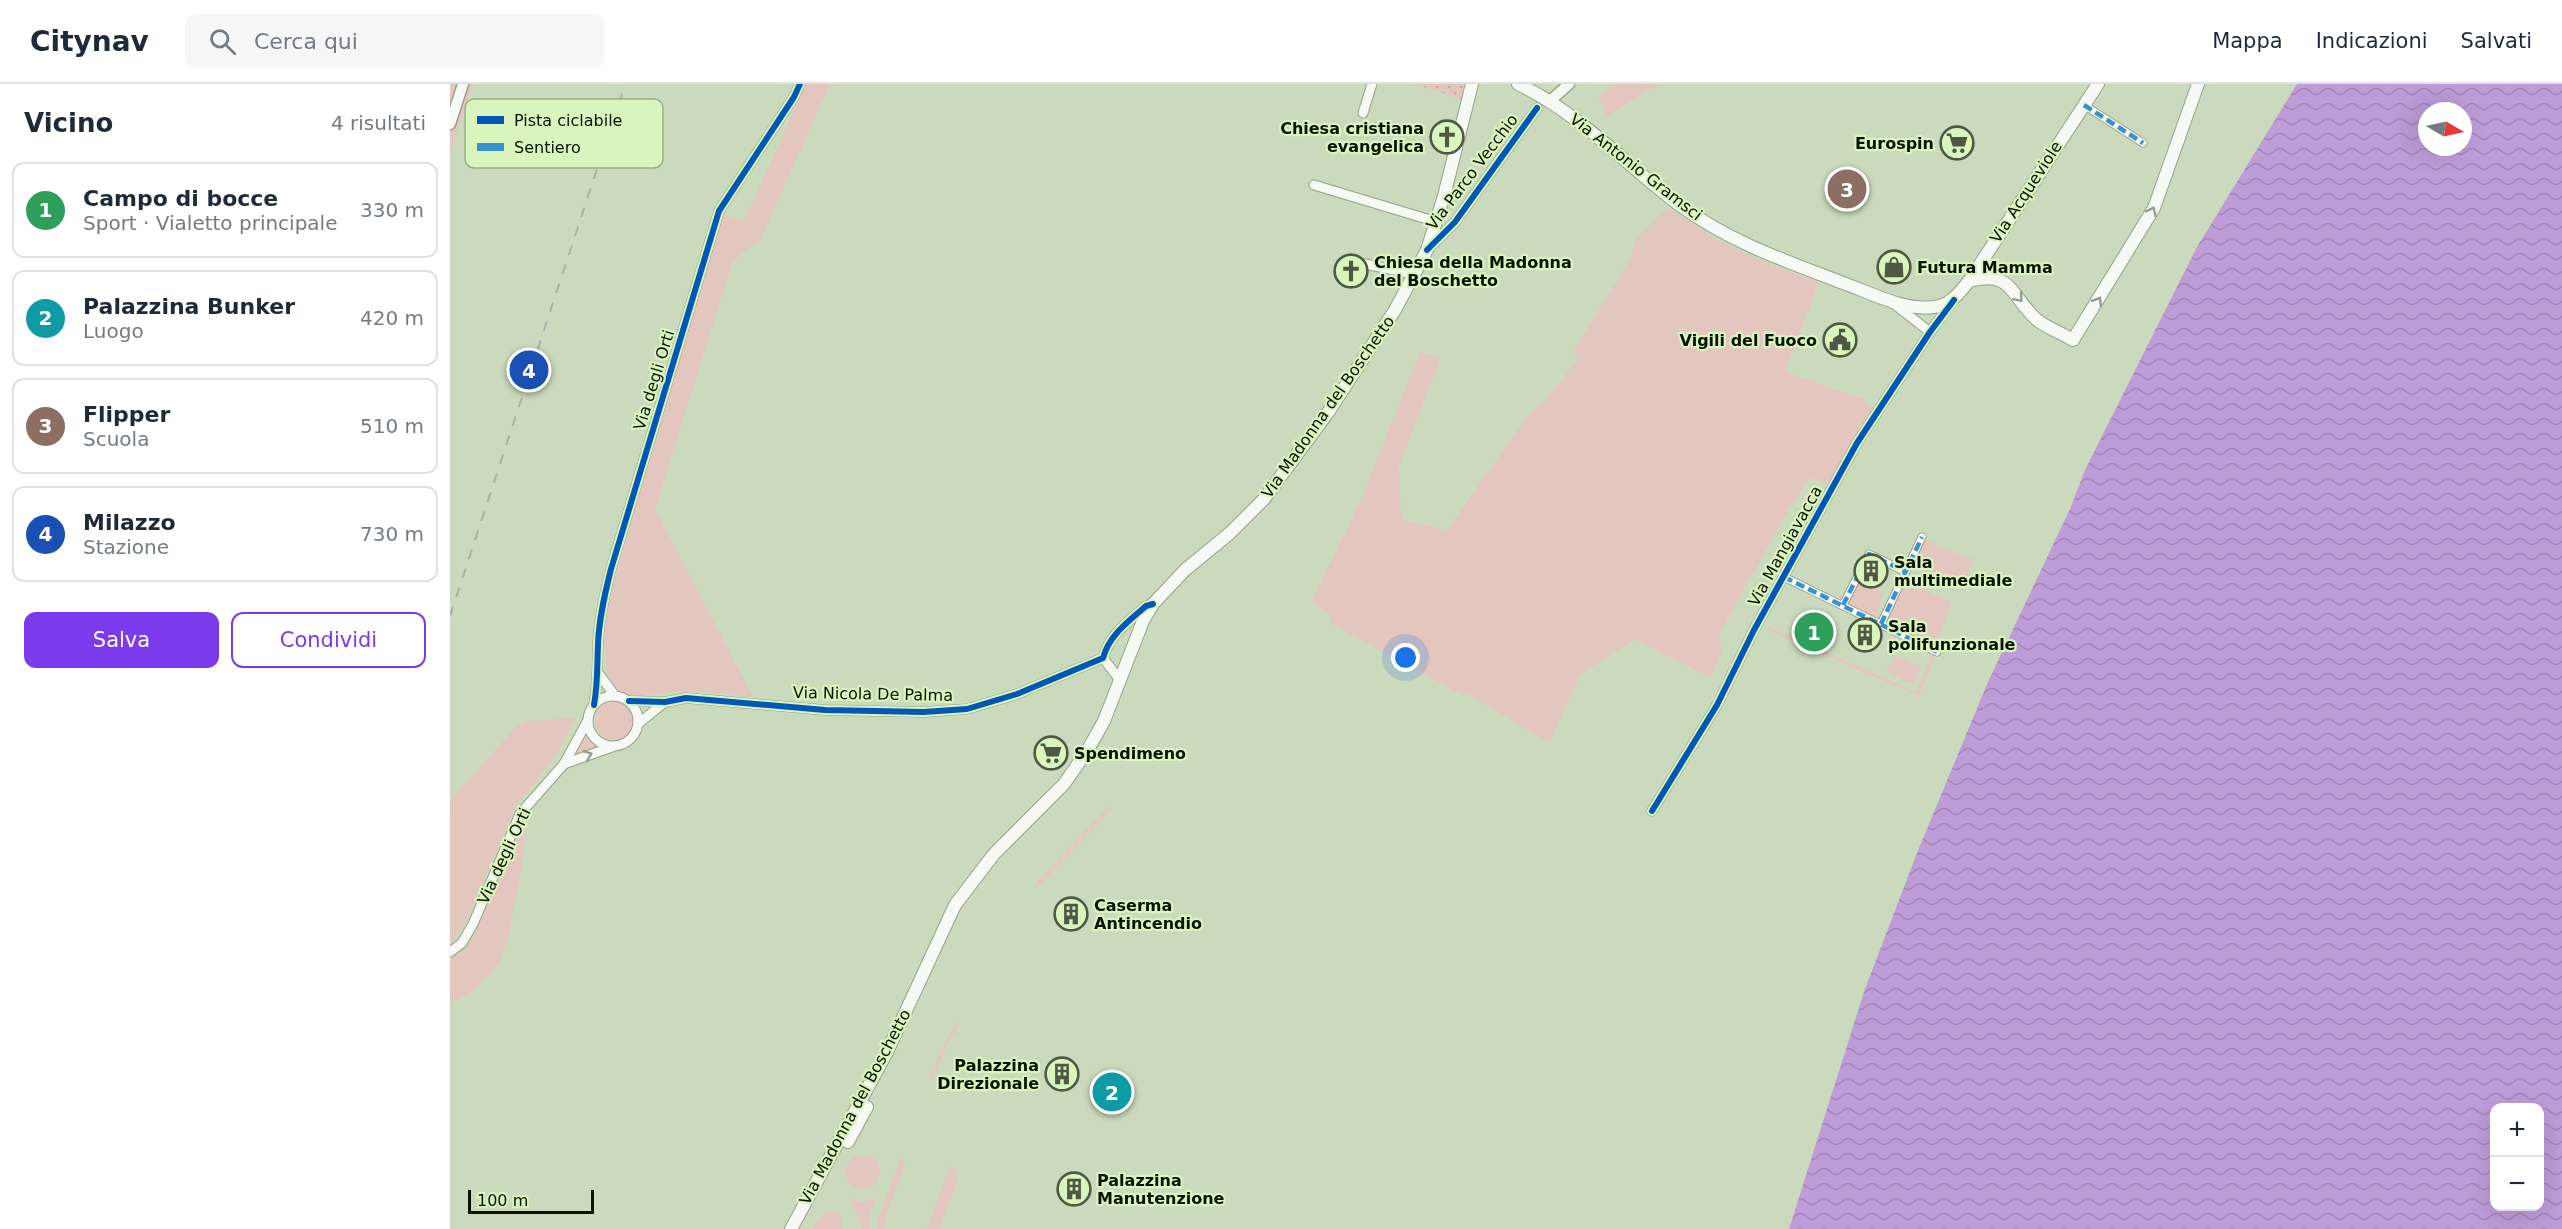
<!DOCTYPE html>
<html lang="it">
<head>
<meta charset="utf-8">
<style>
	body { margin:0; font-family:"DejaVu Sans",sans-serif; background:#f6f6f7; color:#1f2937 }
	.controls { position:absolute; right:18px; bottom:18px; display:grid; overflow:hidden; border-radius:12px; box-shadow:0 6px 24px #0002 }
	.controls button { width:54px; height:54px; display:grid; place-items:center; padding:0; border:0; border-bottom:2px solid #e0e1e3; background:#fff; color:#1f2937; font:30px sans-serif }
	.compass { position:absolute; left:1968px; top:18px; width:54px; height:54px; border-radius:50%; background:#fff; box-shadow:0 6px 24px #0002; rotate:99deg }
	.scale { position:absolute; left:18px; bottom:15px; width:126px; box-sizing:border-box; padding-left:6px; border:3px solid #0a1201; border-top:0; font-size:16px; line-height:21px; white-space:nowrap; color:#0a1201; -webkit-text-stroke:4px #d9f4bc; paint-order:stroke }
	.you { position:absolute; left:956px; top:574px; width:21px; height:21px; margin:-15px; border:4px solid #fff; border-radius:50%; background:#1a73e8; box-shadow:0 0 0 9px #1a73e833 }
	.badge { display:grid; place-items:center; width:39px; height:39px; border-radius:50%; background:#7c3aed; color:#fff; font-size:20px; font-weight:700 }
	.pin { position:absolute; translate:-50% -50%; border:3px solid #fff; box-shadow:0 2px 6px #0006 }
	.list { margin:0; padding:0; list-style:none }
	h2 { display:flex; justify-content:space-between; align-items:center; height:78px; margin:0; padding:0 24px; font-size:26px }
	h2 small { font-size:20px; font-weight:400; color:#747a83 }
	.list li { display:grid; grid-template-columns:39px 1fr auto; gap:18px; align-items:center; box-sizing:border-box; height:96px; margin:0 12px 12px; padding:0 12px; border:2px solid #e0e1e3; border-radius:12px }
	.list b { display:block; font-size:22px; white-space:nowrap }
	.list p { margin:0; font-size:20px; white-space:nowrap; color:#747a83 }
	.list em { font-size:20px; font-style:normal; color:#747a83 }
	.actions { display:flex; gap:12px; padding:18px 24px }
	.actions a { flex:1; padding:14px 0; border:2px solid #7c3aed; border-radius:12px; text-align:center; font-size:21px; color:#7c3aed }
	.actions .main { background:#7c3aed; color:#fff }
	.icon { flex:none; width:33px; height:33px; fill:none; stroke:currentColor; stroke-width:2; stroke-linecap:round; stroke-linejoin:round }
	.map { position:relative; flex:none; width:2112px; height:1145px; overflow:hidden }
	header { display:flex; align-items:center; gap:36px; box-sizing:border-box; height:84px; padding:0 30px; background:#fff; border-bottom:2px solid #e0e1e3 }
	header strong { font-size:28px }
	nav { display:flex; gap:33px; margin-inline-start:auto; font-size:21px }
	.search { width:420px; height:54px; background:#f6f6f7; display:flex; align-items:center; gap:15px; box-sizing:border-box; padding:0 21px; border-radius:12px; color:#747a83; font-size:22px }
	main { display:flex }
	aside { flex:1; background:#fff }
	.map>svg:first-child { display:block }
	.grass { fill:#e3c6be }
	.park { fill:url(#park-dots) }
	.water { fill:url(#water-waves); fill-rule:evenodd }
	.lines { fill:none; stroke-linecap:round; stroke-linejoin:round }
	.pedestrian-casing { stroke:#95a089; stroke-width:9 }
	.minor-casing { stroke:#95a089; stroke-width:11 }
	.tertiary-casing { stroke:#95a089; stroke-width:13 }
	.secondary-casing { stroke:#95a089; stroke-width:14 }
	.pedestrian { stroke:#f7f9f5; stroke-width:7 }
	.minor { stroke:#f7f9f5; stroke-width:9 }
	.tertiary { stroke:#f7f9f5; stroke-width:10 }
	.secondary { stroke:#f7f9f5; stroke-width:12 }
	.rail { stroke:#acafa8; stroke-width:2; stroke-dasharray:10 10; stroke-linecap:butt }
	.quiet { stroke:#3792d0; stroke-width:4.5; stroke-dasharray:9 4.5; stroke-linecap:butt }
	.cycleway-casing { stroke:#d9f4bc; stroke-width:10 }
	.cycleway { stroke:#0057b8; stroke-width:6 }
	.oneway { stroke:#989d93 }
	.labels { text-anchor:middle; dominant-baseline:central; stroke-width:4.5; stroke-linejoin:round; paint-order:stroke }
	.poi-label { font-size:16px; font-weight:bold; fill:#0a1201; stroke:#d9f4bc; text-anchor:start }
	.street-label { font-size:16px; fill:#0a1201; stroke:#d9f4bc }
	.key { fill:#d9f4bc; stroke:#9bb084; stroke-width:1.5 }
	.key-label { font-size:16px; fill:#0a1201 }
</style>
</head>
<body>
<header>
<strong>Citynav</strong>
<div class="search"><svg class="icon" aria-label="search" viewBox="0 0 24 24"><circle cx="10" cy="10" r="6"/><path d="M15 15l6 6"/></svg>Cerca qui</div>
<nav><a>Mappa</a><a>Indicazioni</a><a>Salvati</a></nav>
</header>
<main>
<aside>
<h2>Vicino<small>4 risultati</small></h2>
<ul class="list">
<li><span class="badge" style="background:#2e9e5b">1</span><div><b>Campo di bocce</b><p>Sport · Vialetto principale</p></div><em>330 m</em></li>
<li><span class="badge" style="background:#0f9aa8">2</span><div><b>Palazzina Bunker</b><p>Luogo</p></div><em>420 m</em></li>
<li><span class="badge" style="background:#8d6e63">3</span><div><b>Flipper</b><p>Scuola</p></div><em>510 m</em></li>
<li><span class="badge" style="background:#1a4fb4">4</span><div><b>Milazzo</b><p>Stazione</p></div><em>730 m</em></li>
</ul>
<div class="actions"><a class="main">Salva</a><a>Condividi</a></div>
</aside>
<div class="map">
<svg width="2112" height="1145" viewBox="0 0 2112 1145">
	<defs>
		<pattern id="park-dots" width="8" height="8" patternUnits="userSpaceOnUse" patternTransform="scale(1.5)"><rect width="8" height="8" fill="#e3c6be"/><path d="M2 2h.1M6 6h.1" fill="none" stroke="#c1a9a2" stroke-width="1.8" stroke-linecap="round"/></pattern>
		<pattern id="water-waves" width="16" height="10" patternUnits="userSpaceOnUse" patternTransform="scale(1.5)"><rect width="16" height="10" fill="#be9cd8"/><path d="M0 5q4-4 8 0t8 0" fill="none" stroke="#a285b8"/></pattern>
	</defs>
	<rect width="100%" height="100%" fill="#cbdabc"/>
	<g class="grass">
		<path d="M 2,0 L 23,0 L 0,68 L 0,6 Z"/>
		<path d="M 356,0 L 380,0 L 310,156 L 292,169 L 282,179 L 205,425 L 303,613 C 280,611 257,607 234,607 C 216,606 196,615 179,611 C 138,601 160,515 167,487 L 270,130 L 294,137 Z"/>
		<path d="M 1163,0 L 1209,0 L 1157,32 L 1148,12 Z"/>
		<path d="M 1218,124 L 1265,155 L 1329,185 L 1369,197 L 1335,288 L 1413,315 L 1423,325 L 1379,400 L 1360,394 L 1340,423 L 1270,548 L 1271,569 L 1260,593 L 1185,555 L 1130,591 L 1099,659 L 1018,610 L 1014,612 L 883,541 L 877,527 L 861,519 L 910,418 L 970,268 L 991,273 L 949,381 L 951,436 L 997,446 L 1081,327 L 1093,320 L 1127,276 L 1124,266 L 1182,172 L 1186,155 Z"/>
		<path d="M 1474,456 L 1524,476 L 1513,503 L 1463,482 Z"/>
		<path d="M 1411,493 L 1421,498 L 1420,501 L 1431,507 L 1430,509 L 1433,511 L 1426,534 L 1398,520 Z"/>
		<path d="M 1453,498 L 1458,500 L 1451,522 L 1460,500 L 1502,518 L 1485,562 L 1435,539 Z"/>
		<path d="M 1345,535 L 1386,555 L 1384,560 L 1341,540 Z"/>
		<path d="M 1319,543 L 1466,608 L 1484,566 L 1487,568 L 1469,612 L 1317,546 Z"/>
		<path d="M 1444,571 L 1471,583 L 1463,600 L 1436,588 Z"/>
		<circle cx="164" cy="637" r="19"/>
		<path d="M 126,634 L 105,673 L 66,722 L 16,837 L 0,859 L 0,720 L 3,713 L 67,642 L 76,637 Z"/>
		<path d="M 136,644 L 143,658 L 152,663 L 118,673 Z"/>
		<path d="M 659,722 L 663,725 L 586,804 L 583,802 Z"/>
		<path d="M 75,737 C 76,768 69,797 63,828 C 60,843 58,860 51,873 C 41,891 21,915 0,918 L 0,875 L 17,863 L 28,843 Z"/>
		<path d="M 506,938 L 509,940 L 506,950 L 502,949 L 483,994 L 477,997 Z"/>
		<circle cx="413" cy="1088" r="17"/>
		<path d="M 451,1074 L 456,1076 L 434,1139 L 434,1145 L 428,1145 L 428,1134 Z"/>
		<path d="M 500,1082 L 506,1086 L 507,1098 L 489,1145 L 477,1145 Z"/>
		<path d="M 399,1114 L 410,1118 L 425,1115 L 419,1133 L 419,1145 L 413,1145 Z"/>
		<path d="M 377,1128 L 388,1130 L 392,1138 L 391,1145 L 363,1145 L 368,1135 Z"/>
	</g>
	<path class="park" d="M 964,0 L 1015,0 L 1014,16 Z"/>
	<path class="water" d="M 1847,0 L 2112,0 L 2112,1145 L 1339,1145 L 1415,905 L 1467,769 L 1538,598 L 1620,425 L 1635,386 L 1747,163 ZM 1977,27 L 2013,27 L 2013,63 L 1977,63 ZM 2044,1024 L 2090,1024 L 2090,1122 L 2044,1122 Z"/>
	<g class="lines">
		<g class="pedestrian-casing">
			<g id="pedestrian">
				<path d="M 1634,21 L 1693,59"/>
				<path d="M 1334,493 L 1487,568"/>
				<path d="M 1393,521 L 1419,470 L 1456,488"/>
				<path d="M 1431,540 L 1472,453"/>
			</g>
		</g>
		<g class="minor-casing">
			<g id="minor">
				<path d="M 913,29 L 922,0"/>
				<path d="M 864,101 L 987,138"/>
				<path d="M 977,166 L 1005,138 L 1087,24"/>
				<path d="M 915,180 L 964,190"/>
				<path d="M 1444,220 L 1480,248"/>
				<path d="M 653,574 L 670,596"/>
				<path d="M 149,590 L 165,612"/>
				<circle cx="163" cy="637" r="25"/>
				<path d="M 179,617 L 215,618 L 236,614 L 375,626 L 474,628 L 517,625 L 567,610 L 653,574 C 659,551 679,537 696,522 L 703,520"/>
				<path d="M 144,621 C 148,598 147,583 148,560 C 149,534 155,509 161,485 L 269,127 L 344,13 L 350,0"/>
				<path d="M 189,639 L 215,618"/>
				<path d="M 114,680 L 162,663"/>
				<path d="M 1202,727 L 1267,621 L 1304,546 L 1407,359 L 1480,248 L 1502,218"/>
				<path d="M 0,868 L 12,859 L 23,840 L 70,730 L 114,680 L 138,636"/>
			</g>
		</g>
		<g class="tertiary-casing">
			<g id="tertiary">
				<path d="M 1100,17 L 1119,0"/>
				<path d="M 0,40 L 13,0"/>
			</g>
		</g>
		<g class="secondary-casing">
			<g id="secondary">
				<path d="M 1068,0 C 1129,29 1175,80 1228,120 C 1279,158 1338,178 1396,200 C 1423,210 1455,227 1484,223 C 1501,221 1509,209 1519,197 L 1648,0"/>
				<path d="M 1519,197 C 1563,186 1559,210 1586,235 C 1596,244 1612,249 1623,256 L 1704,124 L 1748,0"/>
				<path d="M 398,1058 L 417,1023"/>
				<path d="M 341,1145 L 437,968 L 505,821 L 544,770 L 614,700 L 637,667 L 654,637 L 693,537 L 703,520 L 735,486 L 780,449 L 814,415 L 879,327 L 945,226 L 977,166 L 994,112 L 1022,0"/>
			</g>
		</g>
		<use href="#pedestrian" class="pedestrian"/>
		<use href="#minor" class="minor"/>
		<use href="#tertiary" class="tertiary"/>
		<use href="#secondary" class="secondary"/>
		<path class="rail" d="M 0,532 L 175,0"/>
		<g class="quiet">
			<path d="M 1634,21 L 1693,59"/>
			<path d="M 1334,493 L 1487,568"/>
			<path d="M 1393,521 L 1419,470 L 1456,488"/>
			<path d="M 1431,540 L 1472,453"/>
		</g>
		<g class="cycleway-casing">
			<g id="cycleway">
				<path d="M 977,166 L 1005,138 L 1087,24"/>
				<path d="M 179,617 L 215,618 L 236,614 L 375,626 L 474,628 L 517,625 L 567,610 L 653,574 C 659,551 679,537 696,522 L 703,520"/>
				<path d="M 144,621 C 148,598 147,583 148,560 C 149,534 155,509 161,485 L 269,127 L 344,13 L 350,0"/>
				<path d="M 1202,727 L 1267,621 L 1304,546 L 1407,359 L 1480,248 L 1504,216"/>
			</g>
		</g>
		<use href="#cycleway" class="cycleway"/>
	</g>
	<defs><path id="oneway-chevron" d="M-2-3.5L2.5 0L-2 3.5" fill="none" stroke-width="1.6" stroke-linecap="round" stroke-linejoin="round" transform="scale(1.5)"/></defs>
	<g class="oneway">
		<use href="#oneway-chevron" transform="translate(1702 127) rotate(-65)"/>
		<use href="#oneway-chevron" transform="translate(1569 214) rotate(49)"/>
		<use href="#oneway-chevron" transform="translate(1648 217) rotate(-58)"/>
		<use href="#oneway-chevron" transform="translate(138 671) rotate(-20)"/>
	</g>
	<defs>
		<g id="church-ring" transform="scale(1.725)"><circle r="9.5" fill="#d9f4bc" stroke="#4e5842" stroke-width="1.5"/><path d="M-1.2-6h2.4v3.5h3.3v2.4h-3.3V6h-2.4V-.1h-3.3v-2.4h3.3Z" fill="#4e5842"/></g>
		<g id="supermarket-ring" transform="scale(1.725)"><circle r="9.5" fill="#d9f4bc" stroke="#4e5842" stroke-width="1.5"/><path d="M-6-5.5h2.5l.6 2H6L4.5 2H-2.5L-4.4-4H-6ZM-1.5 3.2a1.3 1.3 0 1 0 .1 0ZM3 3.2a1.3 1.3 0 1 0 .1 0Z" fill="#4e5842"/></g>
		<g id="shop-ring" transform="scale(1.725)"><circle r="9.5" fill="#d9f4bc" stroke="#4e5842" stroke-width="1.5"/><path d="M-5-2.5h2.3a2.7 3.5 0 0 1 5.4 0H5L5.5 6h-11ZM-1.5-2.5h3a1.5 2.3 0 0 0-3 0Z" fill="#4e5842"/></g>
		<g id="civic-ring" transform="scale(1.725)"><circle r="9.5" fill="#d9f4bc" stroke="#4e5842" stroke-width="1.5"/><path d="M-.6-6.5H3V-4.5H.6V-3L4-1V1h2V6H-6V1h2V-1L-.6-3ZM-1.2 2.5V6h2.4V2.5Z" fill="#4e5842"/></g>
		<g id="building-ring" transform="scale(1.725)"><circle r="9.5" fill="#d9f4bc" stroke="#4e5842" stroke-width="1.5"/><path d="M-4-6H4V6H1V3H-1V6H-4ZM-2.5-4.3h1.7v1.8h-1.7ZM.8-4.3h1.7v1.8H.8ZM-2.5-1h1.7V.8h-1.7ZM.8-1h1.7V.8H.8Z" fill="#4e5842"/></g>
	</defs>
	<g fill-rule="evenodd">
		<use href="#church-ring" x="997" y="53"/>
		<use href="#supermarket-ring" x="1507" y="59"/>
		<use href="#shop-ring" x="1444" y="183"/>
		<use href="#church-ring" x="901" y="187"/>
		<use href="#civic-ring" x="1390" y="256"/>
		<use href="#building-ring" x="1421" y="487"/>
		<use href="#building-ring" x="1415" y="551"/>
		<use href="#supermarket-ring" x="601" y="669"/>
		<use href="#building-ring" x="621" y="830"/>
		<use href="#building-ring" x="612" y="990"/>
		<use href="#building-ring" x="624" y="1105"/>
	</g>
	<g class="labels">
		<g class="poi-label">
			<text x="974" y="44" text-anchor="end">Chiesa cristiana<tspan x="974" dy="18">evangelica</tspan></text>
			<text x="1484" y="59" text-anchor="end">Eurospin</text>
			<text x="924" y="178">Chiesa della Madonna<tspan x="924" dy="18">del Boschetto</tspan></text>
			<text x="1467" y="183">Futura Mamma</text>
			<text x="1367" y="256" text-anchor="end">Vigili del Fuoco</text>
			<text x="1444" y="478">Sala<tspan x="1444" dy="18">multimediale</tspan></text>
			<text x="1438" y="542">Sala<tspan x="1438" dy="18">polifunzionale</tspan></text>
			<text x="624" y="669">Spendimeno</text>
			<text x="644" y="821">Caserma<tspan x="644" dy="18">Antincendio</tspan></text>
			<text x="589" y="981" text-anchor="end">Palazzina<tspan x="589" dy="18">Direzionale</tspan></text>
			<text x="647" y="1096">Palazzina<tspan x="647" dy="18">Manutenzione</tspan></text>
		</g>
		<g class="street-label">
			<text transform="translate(1186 83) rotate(38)">Via Antonio Gramsci</text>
			<text transform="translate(1022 88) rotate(-53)">Via Parco Vecchio</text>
			<text transform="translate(1576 108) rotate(-57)">Via Acqueviole</text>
			<text transform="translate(204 296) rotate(-73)">Via degli Orti</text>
			<text transform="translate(878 323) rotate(-55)">Via Madonna del Boschetto</text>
			<text transform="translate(1335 462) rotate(-61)">Via Mangiavacca</text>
			<text transform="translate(423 610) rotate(1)">Via Nicola De Palma</text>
			<text transform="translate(54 772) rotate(-65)">Via degli Orti</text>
			<text transform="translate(405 1023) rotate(-62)">Via Madonna del Boschetto</text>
		</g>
	</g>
	<rect x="15" y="15" width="198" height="69" rx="9" class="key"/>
	<rect x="27" y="32" width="27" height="8" fill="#0057b8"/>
	<rect x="27" y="59" width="27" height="8" fill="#3792d0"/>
	<g class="key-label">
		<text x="64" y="42">Pista ciclabile</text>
		<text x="64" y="69">Sentiero</text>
	</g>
</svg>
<div class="controls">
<button>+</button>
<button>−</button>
</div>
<svg class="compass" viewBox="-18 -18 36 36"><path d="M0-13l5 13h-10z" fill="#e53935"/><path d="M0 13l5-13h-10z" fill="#747a83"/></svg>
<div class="scale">100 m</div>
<div class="you"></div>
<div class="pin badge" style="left:1364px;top:548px;background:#2e9e5b">1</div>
<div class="pin badge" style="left:662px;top:1008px;background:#0f9aa8">2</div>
<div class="pin badge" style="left:1397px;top:105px;background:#8d6e63">3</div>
<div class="pin badge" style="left:79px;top:286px;background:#1a4fb4">4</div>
</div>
</main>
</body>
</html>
